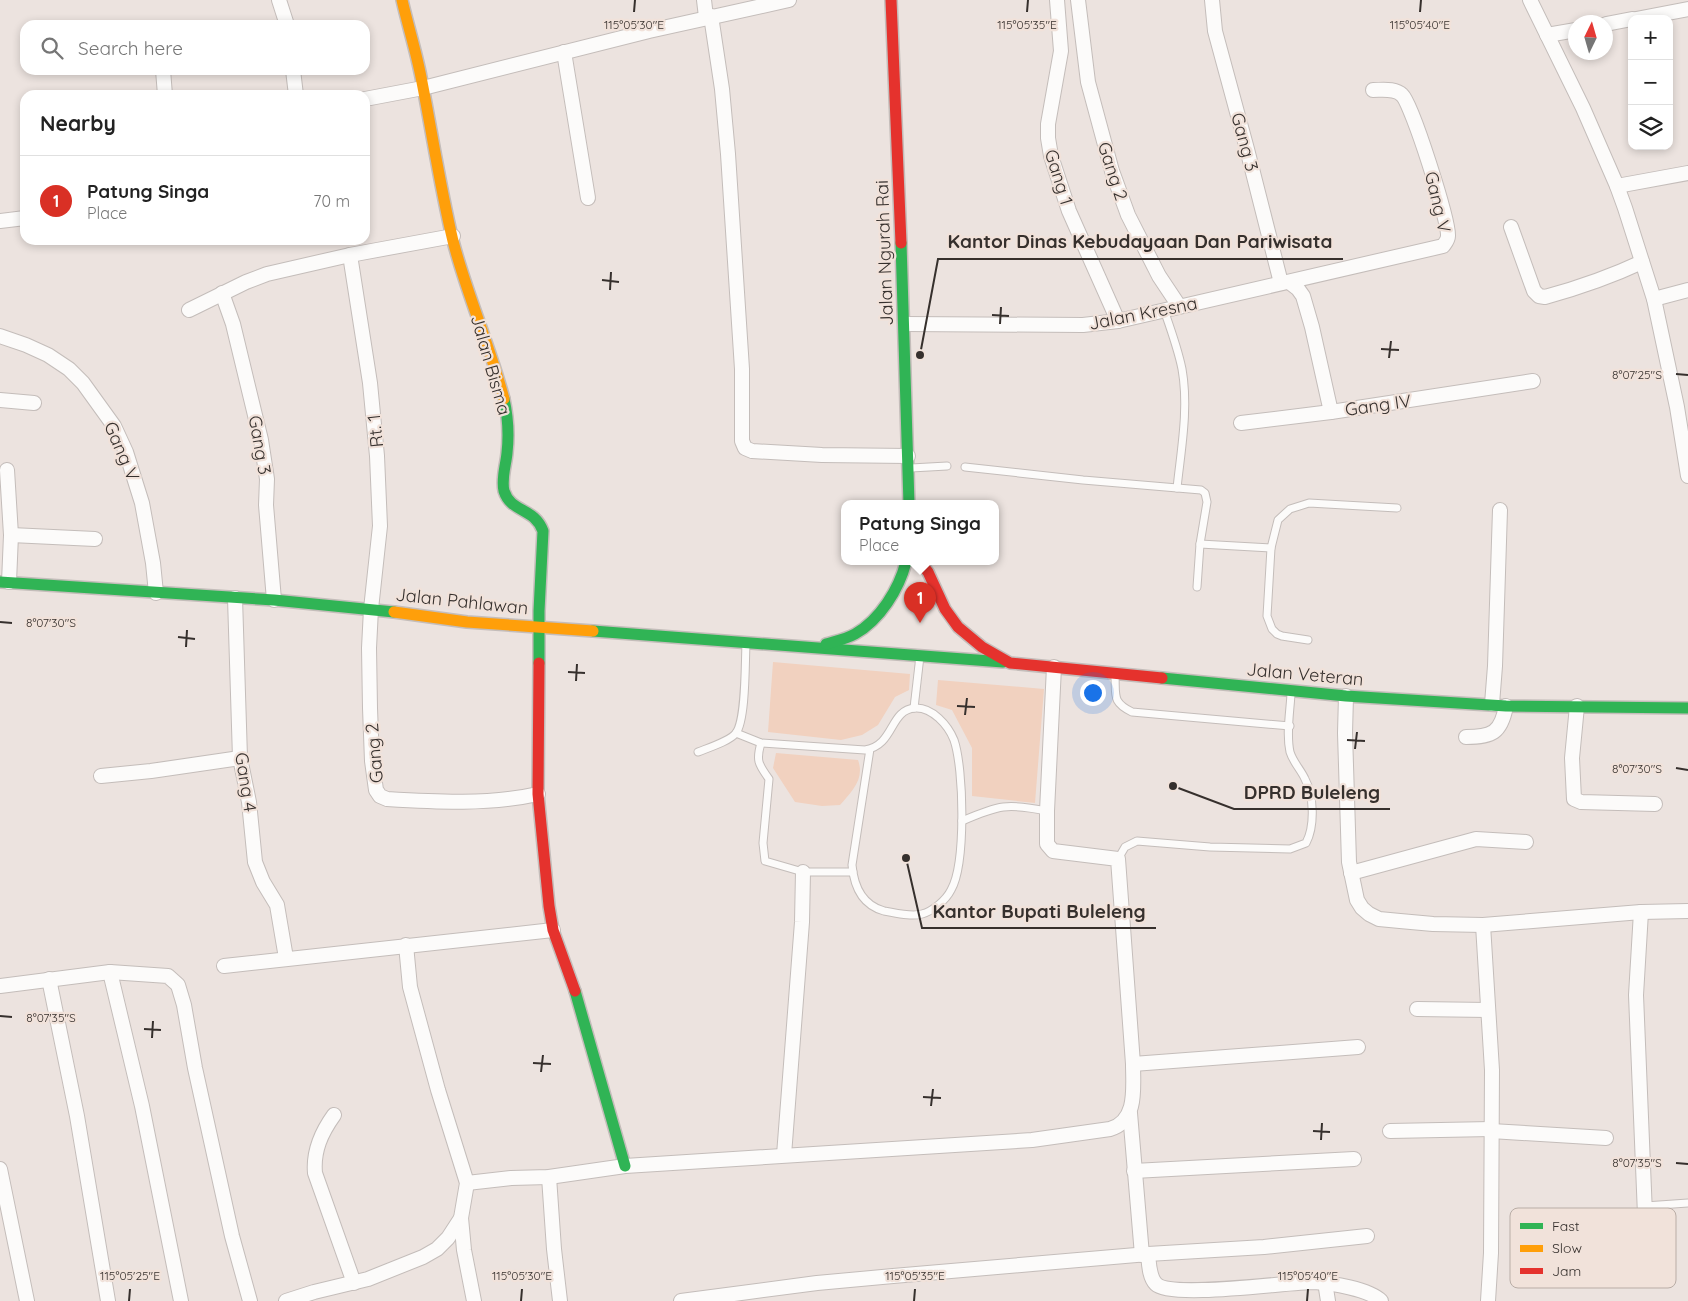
<!DOCTYPE html>
<html lang="en">
<head>
<meta charset="utf-8">
<style>
	body { margin:0; font-family:Quicksand,sans-serif; background:#f2f2f2; color:#222 }
	.controls { position:absolute; right:15px; top:15px; display:grid; overflow:hidden; border-radius:10px; box-shadow:0 2px 8px #0003 }
	.controls button { width:45px; height:45px; display:grid; place-items:center; padding:0; border:0; border-bottom:1px solid #e0e0e0; background:#fff; color:#222; font:25px sans-serif }
	.compass { position:absolute; left:1568px; top:15px; width:45px; height:45px; border-radius:50%; background:#fff; box-shadow:0 2px 8px #0003; rotate:5deg }
	.you { position:absolute; left:1092px; top:692px; width:18px; height:18px; margin:-12px; border:4px solid #fff; border-radius:50%; background:#1a73e8; box-shadow:0 0 0 8px #1a73e833 }
	.badge { display:grid; place-items:center; width:32px; height:32px; border-radius:50%; background:#d93025; color:#fff; font-size:16px; font-weight:700 }
	.pin { position:absolute; translate:-50% -41px; filter:drop-shadow(0 1px 2px #0008) }
	.pin::after { content:''; position:absolute; top:26px; width:18px; height:15px; background:inherit; clip-path:polygon(0 0,100% 0,50% 100%) }
	.popup { position:absolute; left:841px; top:500px; width:158px; height:65px; box-sizing:border-box; display:grid; place-content:center; border-radius:10px; background:#fff; filter:drop-shadow(0 1px 4px #0005); font-size:16px; white-space:nowrap; color:#767676 }
	.popup b { font-size:19px; color:#222 }
	.popup::after { content:''; position:absolute; left:50%; top:100%; margin-left:-10px; border:10px solid transparent; border-top-color:#fff }
	.list { margin:0; padding:0; list-style:none }
	h2 { display:flex; justify-content:space-between; align-items:center; height:65px; margin:0; padding:0 20px; font-size:21px }
	h2 small { font-size:16px; font-weight:400; color:#767676 }
	.list li { display:grid; grid-template-columns:32px 1fr auto; gap:15px; align-items:center; box-sizing:border-box; height:90px; padding:0 20px; border-top:1px solid #e0e0e0 }
	.list b { display:block; font-size:19px; white-space:nowrap }
	.list p { margin:0; font-size:16px; white-space:nowrap; color:#767676 }
	.list em { font-size:16px; font-style:normal; color:#767676 }
	.icon { flex:none; width:28px; height:28px; fill:none; stroke:currentColor; stroke-width:2; stroke-linecap:round; stroke-linejoin:round }
	.map { position:relative; flex:none; width:1688px; height:1301px; overflow:hidden }
	.search { position:absolute; background:#fff; box-shadow:0 2px 8px #0003; left:20px; top:20px; width:350px; height:55px; display:flex; align-items:center; gap:12px; box-sizing:border-box; padding:0 18px; border-radius:15px; color:#767676; font-size:19px }
	.panel { position:absolute; background:#fff; box-shadow:0 2px 8px #0003; left:20px; top:90px; width:350px; height:155px; border-radius:15px }
	.map>svg:first-child { display:block }
	.green { fill:#f1d1bf }
	.lines { fill:none; stroke-linecap:round; stroke-linejoin:round }
	.lane-casing { stroke:#c4bdba; stroke-width:9 }
	.street-casing { stroke:#c4bdba; stroke-width:16 }
	.fast-casing { stroke:#c4bdba; stroke-width:14 }
	.slow-casing { stroke:#c4bdba; stroke-width:14 }
	.jam-casing { stroke:#c4bdba; stroke-width:14 }
	.lane { stroke:#fcfbfa; stroke-width:7 }
	.street { stroke:#fcfbfa; stroke-width:14 }
	.fast { stroke:#30b455; stroke-width:11 }
	.slow { stroke:#ff9f0a; stroke-width:11 }
	.jam { stroke:#e5322d; stroke-width:11 }
	.ticks { fill:none; stroke:#36302d; stroke-width:2 }
	.labels { text-anchor:middle; dominant-baseline:central; stroke-width:4.5; stroke-linejoin:round; paint-order:stroke }
	.street-label { font-size:18px; fill:#36302d; stroke:#f1e2da }
	.key { fill:#f1e2da; stroke:#b9ada6; stroke-width:1 }
	.key-label { font-size:14px; fill:#36302d }
	.ticks-label { font-size:12px; text-anchor:middle; fill:#36302d; stroke:#f1e2da; stroke-width:4.5; stroke-linejoin:round; paint-order:stroke }
	.leader { fill:none; stroke:#36302d; stroke-width:2 }
	.callout-dot { fill:#36302d; stroke:#f1e2da; stroke-width:2 }
	.callout-label { font-size:19px; text-anchor:middle; font-weight:bold; fill:#36302d; stroke:#f1e2da; stroke-width:4.5; stroke-linejoin:round; paint-order:stroke }
</style>
</head>
<body>
<div class="map">
<svg width="1688" height="1301" viewBox="0 0 1688 1301">
	<rect width="100%" height="100%" fill="#ece3df"/>
	<g class="green">
		<path d="M 773,662 L 910,674 L 909,690 L 895,697 L 878,725 L 862,735 L 841,740 L 768,732 Z"/>
		<path d="M 938,680 L 1044,689 L 1035,803 L 972,796 L 972,748 L 952,710 L 936,705 Z"/>
		<path d="M 776,753 L 858,760 C 865,779 852,791 840,805 L 822,806 L 795,802 L 773,768 Z"/>
	</g>
	<g class="lines">
		<g class="lane-casing">
			<g id="lane">
				<path d="M 1164,310 C 1171,330 1178,349 1182,369 C 1189,408 1181,450 1177,488"/>
				<path d="M 965,467 L 1083,480 L 1201,490 L 1205,493 L 1207,502 L 1200,544 L 1197,587"/>
				<path d="M 911,468 L 947,466"/>
				<path d="M 1200,544 L 1271,548"/>
				<path d="M 1308,640 L 1282,636 L 1277,634 L 1272,629 L 1267,616 L 1271,548 L 1278,520 L 1290,509 L 1309,503 L 1397,508"/>
				<path d="M 1115,676 C 1116,696 1112,702 1132,712 L 1290,726"/>
				<path d="M 914,708 L 920,656"/>
				<path d="M 736,733 L 761,743 L 865,750 C 895,745 889,710 915,708 C 932,707 948,725 954,740 C 964,769 966,864 951,890 C 946,900 933,911 922,914 C 911,917 896,913 884,911 C 862,905 854,887 852,865 L 870,749"/>
				<path d="M 761,743 C 756,760 758,764 769,779 L 763,843 L 765,861 L 803,872 L 853,872"/>
				<path d="M 698,752 C 708,748 730,741 736,733 C 746,720 745,663 746,644"/>
				<path d="M 962,821 C 999,805 1007,803 1047,811"/>
				<path d="M 1118,859 L 1125,847 L 1137,841 L 1210,847 L 1290,849 L 1306,843 C 1315,826 1314,796 1305,779 C 1301,770 1293,762 1290,752 C 1286,734 1290,712 1291,694"/>
				<path d="M 1645,1206 L 1688,1203"/>
			</g>
		</g>
		<g class="street-casing">
			<g id="street">
				<path d="M 279,0 L 287,25"/>
				<path d="M 704,0 L 706,17"/>
				<path d="M 1057,0 L 1061,51 L 1048,124 L 1048,138 L 1051,156 L 1069,211 L 1118,321"/>
				<path d="M 1078,0 L 1088,82 L 1112,171 L 1128,215 L 1159,276 L 1179,306"/>
				<path d="M 1212,0 L 1215,31 L 1247,149 L 1281,283"/>
				<path d="M 1530,0 L 1583,108 L 1617,186 L 1625,208 L 1654,299 L 1677,407 L 1688,476"/>
				<path d="M 711,16 L 722,89 L 728,154 L 742,369 L 742,441 L 745,448 L 752,451 L 822,455 L 908,456"/>
				<path d="M 1636,19 L 1688,9"/>
				<path d="M 1606,24 L 1632,19"/>
				<path d="M 1547,35 L 1576,30"/>
				<path d="M 564,52 L 588,198"/>
				<path d="M 163,70 L 165,95"/>
				<path d="M 293,70 L 296,95"/>
				<path d="M 365,99 L 423,88 L 649,31 L 789,0"/>
				<path d="M 1617,186 L 1688,173"/>
				<path d="M 0,221 L 25,218"/>
				<path d="M 1511,227 L 1534,291 L 1539,296 L 1545,297 C 1578,288 1610,277 1642,262"/>
				<path d="M 350,255 L 370,383 L 377,456 L 380,526 L 371,609 L 369,648 L 370,708 L 372,761 L 376,790 L 380,796 L 387,799 C 437,802 489,805 538,794"/>
				<path d="M 1289,282 L 1298,289 L 1303,296 L 1312,327 L 1331,412 L 1533,381"/>
				<path d="M 222,293 L 233,324 L 261,440 L 267,479 L 266,505 L 274,600"/>
				<path d="M 1654,299 L 1688,290"/>
				<path d="M 189,310 L 246,282 L 267,274 L 350,255 L 453,236"/>
				<path d="M 905,324 L 1083,325 L 1118,321 L 1443,246 C 1446,242 1448,240 1448,236 C 1449,221 1412,104 1402,95 C 1395,88 1383,90 1373,90"/>
				<path d="M 0,336 L 26,345 L 48,355 L 69,369 L 83,383 L 114,426 L 126,452 L 142,503 L 153,563 L 156,593"/>
				<path d="M 0,400 L 34,403"/>
				<path d="M 1241,423 L 1331,412"/>
				<path d="M 7,470 L 11,535 L 9,582"/>
				<path d="M 11,535 L 95,539"/>
				<path d="M 235,598 L 240,758 L 249,802 L 255,862 L 263,882 L 277,905 L 286,958"/>
				<path d="M 1346,696 L 1345,733 L 1349,862 L 1357,900 L 1362,908 L 1369,914 L 1379,919 L 1400,921 L 1433,924 L 1483,925 L 1641,912 L 1688,911"/>
				<path d="M 1492,704 L 1495,666 L 1500,510"/>
				<path d="M 1577,706 L 1572,758 L 1574,799 L 1581,802 L 1655,804"/>
				<path d="M 1466,737 C 1492,737 1501,733 1506,706"/>
				<path d="M 101,776 L 151,771 L 240,758"/>
				<path d="M 1351,873 L 1476,839 L 1526,842"/>
				<path d="M 1641,912 L 1636,995 L 1646,1239"/>
				<path d="M 1483,925 L 1492,1070 L 1491,1253 L 1488,1301"/>
				<path d="M 224,966 L 553,930"/>
				<path d="M 110,972 L 142,1106 L 181,1301"/>
				<path d="M 49,979 L 77,1116 L 108,1301"/>
				<path d="M 0,986 L 110,972 L 168,976 L 178,985 L 184,1005 L 195,1068 L 232,1236 L 250,1301"/>
				<path d="M 1417,1009 L 1488,1010"/>
				<path d="M 1133,1064 L 1358,1047"/>
				<path d="M 1130,1113 L 1142,1255"/>
				<path d="M 334,1115 C 321,1133 313,1151 315,1173 L 354,1283"/>
				<path d="M 1390,1131 L 1491,1129"/>
				<path d="M 1491,1131 L 1606,1138"/>
				<path d="M 784,1155 L 802,922 L 803,872"/>
				<path d="M 0,1169 L 27,1301"/>
				<path d="M 1134,1171 L 1354,1159"/>
				<path d="M 549,1177 L 554,1249 L 560,1301"/>
				<path d="M 467,1183 L 511,1178 L 549,1177 L 625,1166 L 1032,1140 L 1110,1129 C 1138,1121 1133,1087 1133,1064 L 1118,859 L 1053,851 L 1047,844 L 1047,811 L 1054,667"/>
				<path d="M 461,1218 L 464,1250 L 474,1301"/>
				<path d="M 1148,1254 C 1149,1263 1149,1277 1156,1284 C 1171,1299 1287,1282 1314,1282 C 1331,1283 1369,1289 1381,1301"/>
				<path d="M 1325,1282 L 1328,1301"/>
				<path d="M 286,1301 L 314,1292 L 368,1279 L 423,1257 L 437,1249 L 448,1238 L 461,1218 L 467,1183 L 438,1090 L 410,987 L 406,945"/>
				<path d="M 681,1301 L 817,1283 L 893,1276 L 1148,1254 L 1264,1247 L 1367,1236"/>
			</g>
		</g>
		<g class="fast-casing">
			<g id="fast">
				<path d="M 901,243 L 909,504"/>
				<path d="M 504,399 C 508,417 509,435 507,453 C 506,465 501,479 504,491 C 511,513 534,507 543,531 L 539,611 L 539,663"/>
				<path d="M 0,582 L 274,600 L 394,612"/>
				<path d="M 593,631 L 1003,662"/>
				<path d="M 826,644 C 836,641 846,639 855,634 C 880,620 899,589 906,562"/>
				<path d="M 1162,678 L 1346,696 L 1506,706 L 1688,708"/>
				<path d="M 575,991 L 625,1166"/>
			</g>
		</g>
		<g class="slow-casing">
			<g id="slow">
				<path d="M 402,0 C 408,26 416,51 421,77 C 432,132 440,187 453,241 C 467,295 490,346 504,399"/>
				<path d="M 394,612 L 467,622 L 593,631"/>
			</g>
		</g>
		<g class="jam-casing">
			<g id="jam">
				<path d="M 891,0 L 901,243"/>
				<path d="M 920,562 L 928,572 L 945,609 L 958,627 L 982,647 L 1010,663 L 1162,678"/>
				<path d="M 539,663 L 538,794 L 549,906 L 553,930 L 575,991"/>
			</g>
		</g>
		<use href="#lane" class="lane"/>
		<use href="#street" class="street"/>
		<use href="#fast" class="fast"/>
		<use href="#slow" class="slow"/>
		<use href="#jam" class="jam"/>
	</g>
	<path class="ticks" d="M 634,12 L 635,0M 1027,12 L 1028,0M 1420,12 L 1421,0M 602,280 L 619,282M 610,290 L 611,272M 992,315 L 1009,316M 1000,324 L 1001,307M 1381,349 L 1399,350M 1389,358 L 1391,341M 1676,374 L 1688,375M 0,622 L 12,623M 178,637 L 195,639M 186,647 L 187,630M 568,672 L 585,673M 576,681 L 577,664M 957,706 L 975,707M 965,715 L 967,698M 1347,740 L 1365,741M 1355,749 L 1357,732M 1676,768 L 1688,770M 0,1016 L 12,1017M 144,1029 L 161,1030M 152,1038 L 153,1021M 533,1063 L 551,1064M 541,1072 L 543,1055M 923,1097 L 941,1098M 931,1106 L 933,1089M 1313,1131 L 1330,1132M 1321,1140 L 1322,1123M 1676,1163 L 1688,1164M 129,1301 L 130,1289M 521,1301 L 522,1289M 914,1301 L 915,1289M 1307,1301 L 1308,1289"/>
	<g class="labels">
		<g class="street-label">
			<text transform="translate(1245 142) rotate(75)">Gang 3</text>
			<text transform="translate(1113 171) rotate(72)">Gang 2</text>
			<text transform="translate(1059 177) rotate(73)">Gang 1</text>
			<text transform="translate(1438 202) rotate(77)">Gang V</text>
			<text transform="translate(884 253) rotate(-92)">Jalan Ngurah Rai</text>
			<text transform="translate(1143 313) rotate(-11)">Jalan Kresna</text>
			<text transform="translate(491 365) rotate(74)">Jalan Bisma</text>
			<text transform="translate(1378 405) rotate(-8)">Gang IV</text>
			<text transform="translate(375 431) rotate(-96)">Rt. 1</text>
			<text transform="translate(260 445) rotate(80)">Gang 3</text>
			<text transform="translate(122 451) rotate(67)">Gang V</text>
			<text transform="translate(462 601) rotate(6)">Jalan Pahlawan</text>
			<text transform="translate(1305 674) rotate(5)">Jalan Veteran</text>
			<text transform="translate(374 753) rotate(-95)">Gang 2</text>
			<text transform="translate(246 782) rotate(81)">Gang 4</text>
		</g>
	</g>
	<rect x="1510" y="1208" width="166" height="80" rx="8" class="key"/>
	<rect x="1520" y="1223" width="23" height="6" fill="#30b455"/>
	<rect x="1520" y="1245" width="23" height="7" fill="#ff9f0a"/>
	<rect x="1520" y="1268" width="23" height="6" fill="#e5322d"/>
	<g class="key-label">
		<text x="1552" y="1231">Fast</text>
		<text x="1552" y="1253">Slow</text>
		<text x="1552" y="1276">Jam</text>
	</g>
	<g class="ticks-label">
		<text x="634" y="29">115°05'30"E</text>
		<text x="1027" y="29">115°05'35"E</text>
		<text x="1420" y="29">115°05'40"E</text>
		<text x="1637" y="379">8°07'25"S</text>
		<text x="51" y="627">8°07'30"S</text>
		<text x="1637" y="773">8°07'30"S</text>
		<text x="51" y="1022">8°07'35"S</text>
		<text x="1637" y="1167">8°07'35"S</text>
		<text x="130" y="1280">115°05'25"E</text>
		<text x="522" y="1280">115°05'30"E</text>
		<text x="915" y="1280">115°05'35"E</text>
		<text x="1308" y="1280">115°05'40"E</text>
	</g>
	<path class="leader" d="M920 355L938 259H1343M1173 786L1234 809H1390M906 858L922 928H1156"/>
	<g class="callout-dot">
		<circle cx="920" cy="355" r="5"/>
		<circle cx="1173" cy="786" r="5"/>
		<circle cx="906" cy="858" r="5"/>
	</g>
	<g class="callout-label">
		<text x="1140" y="248">Kantor Dinas Kebudayaan Dan Pariwisata</text>
		<text x="1312" y="799">DPRD Buleleng</text>
		<text x="1039" y="918">Kantor Bupati Buleleng</text>
	</g>
</svg>
<div class="controls">
<button>+</button>
<button>−</button>
<button><svg class="icon" aria-label="layers" viewBox="0 0 24 24"><path d="M12 4l9 5-9 5-9-5zM3 14l9 5 9-5"/></svg></button>
</div>
<svg class="compass" viewBox="-18 -18 36 36"><path d="M0-13l5 13h-10z" fill="#e53935"/><path d="M0 13l5-13h-10z" fill="#767676"/></svg>
<div class="you"></div>
<div class="pin badge" style="left:920px;top:623px">1</div>
<div class="popup"><b>Patung Singa</b>Place</div>
<div class="search"><svg class="icon" aria-label="search" viewBox="0 0 24 24"><circle cx="10" cy="10" r="6"/><path d="M15 15l6 6"/></svg>Search here</div>
<section class="panel">
<h2>Nearby<small></small></h2>
<ul class="list">
<li><span class="badge">1</span><div><b>Patung Singa</b><p>Place</p></div><em>70 m</em></li>
</ul>
</section>
</div>
</body>
</html>
